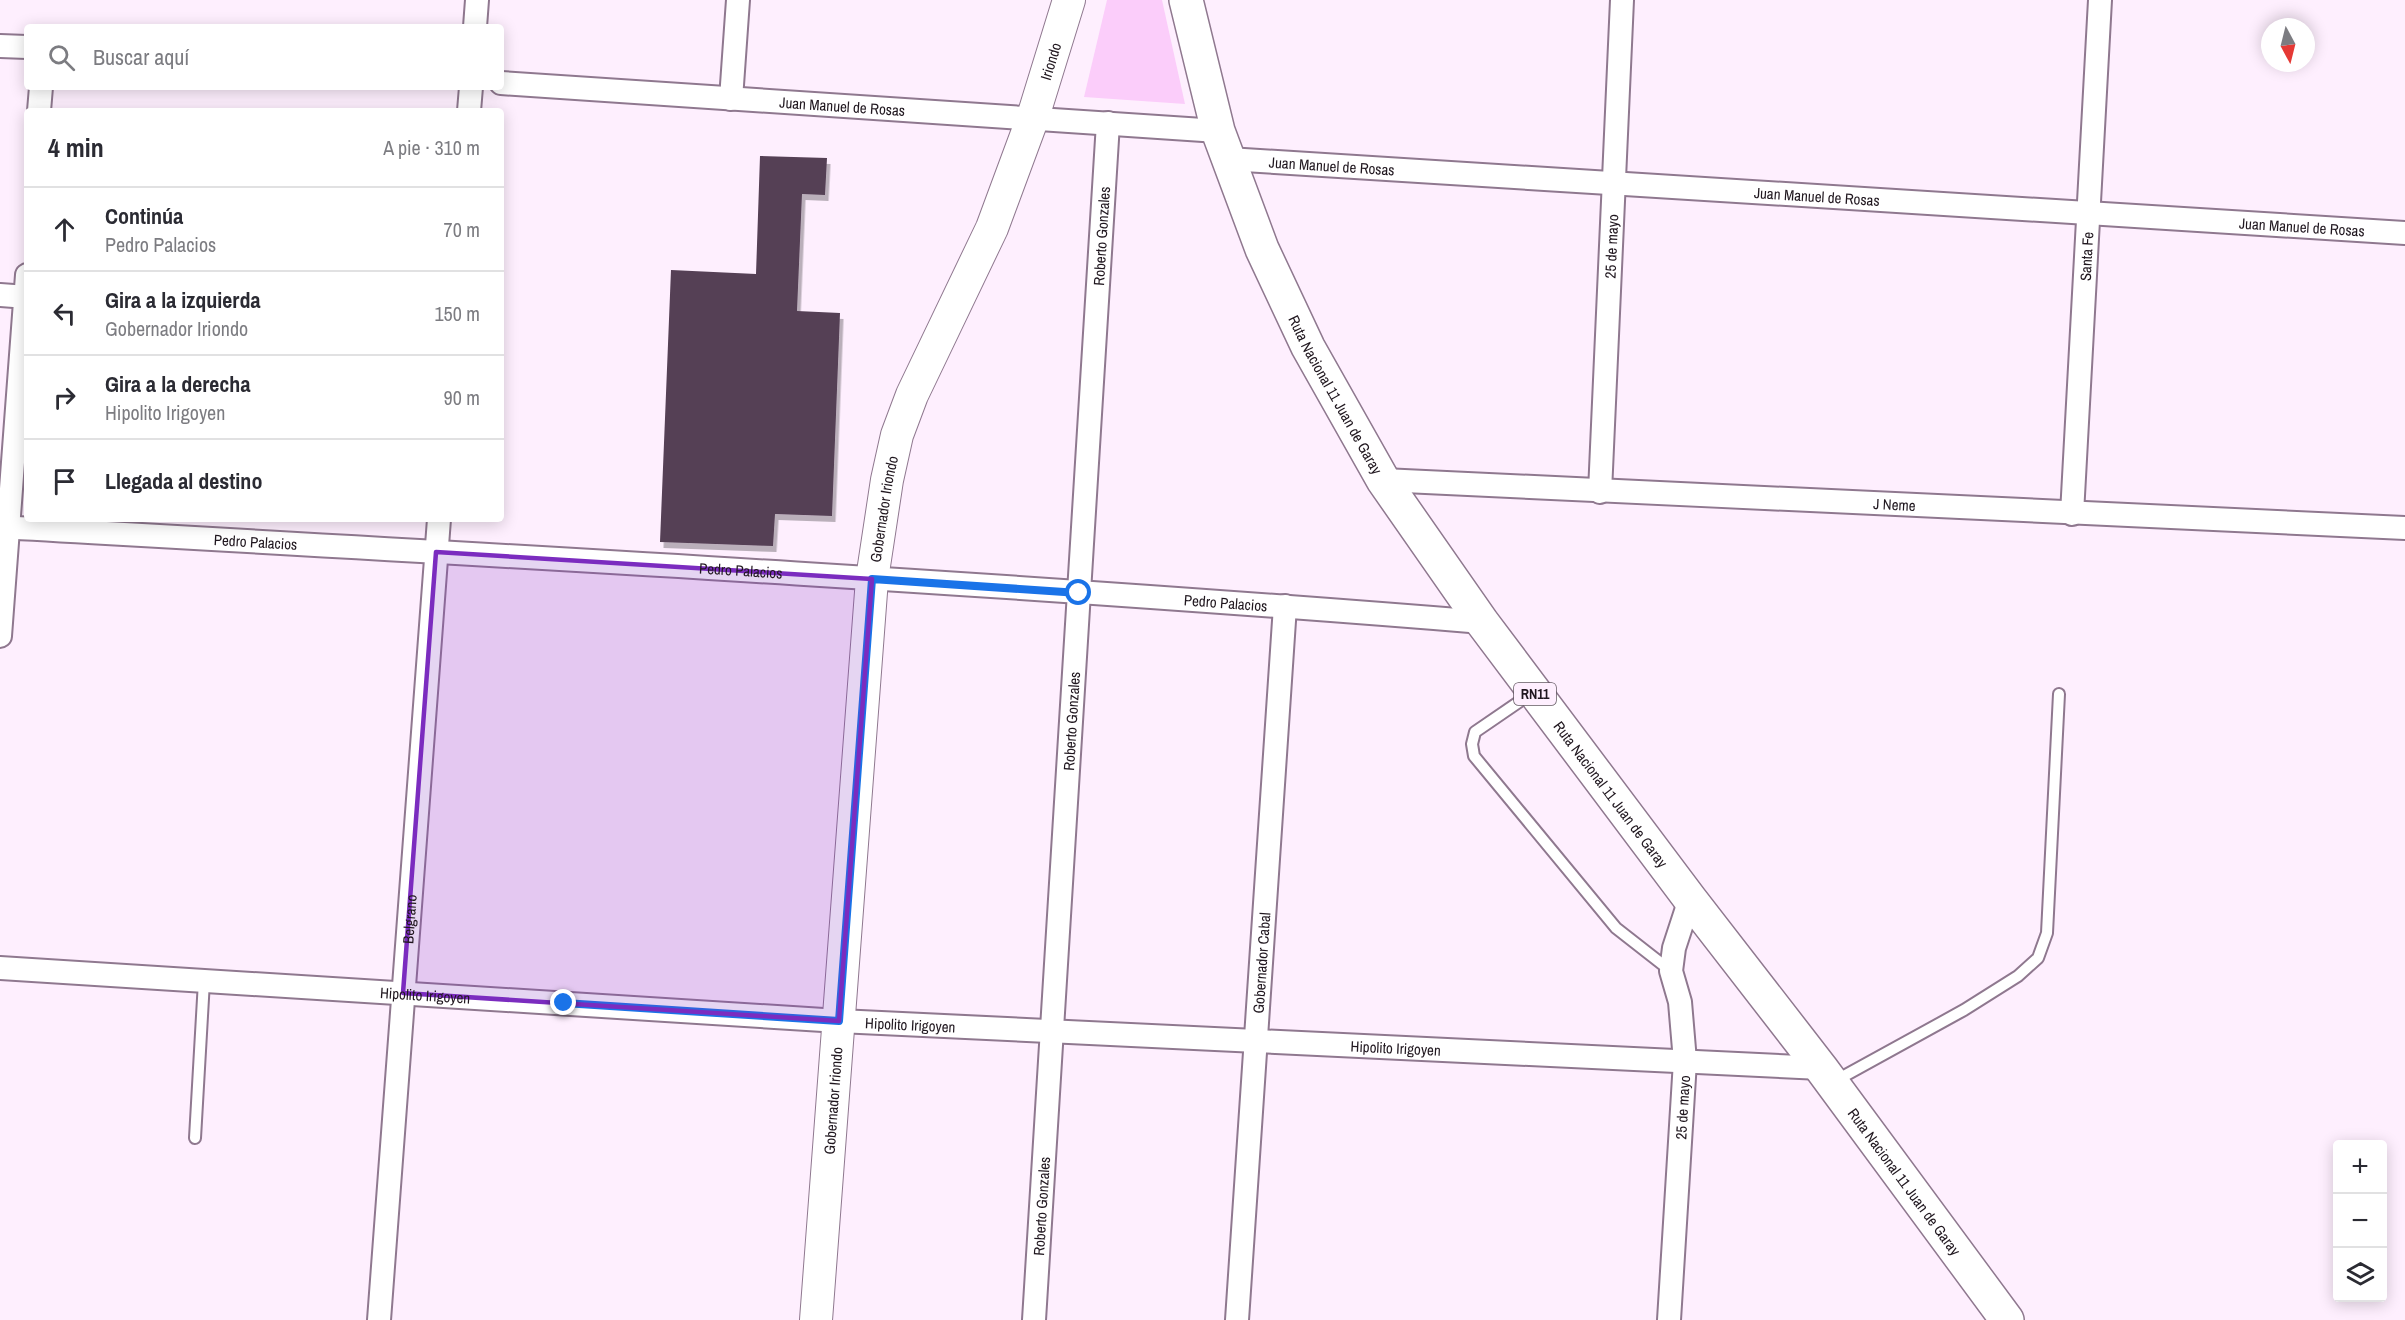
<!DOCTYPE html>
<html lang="es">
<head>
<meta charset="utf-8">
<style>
	body { margin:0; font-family:"Archivo Narrow",sans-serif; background:#f2f2f3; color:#2b2b33 }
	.controls { position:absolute; right:18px; bottom:18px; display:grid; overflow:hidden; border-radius:6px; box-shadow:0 3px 15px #0003 }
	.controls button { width:54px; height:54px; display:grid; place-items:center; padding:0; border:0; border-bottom:2px solid #e1e1e2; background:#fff; color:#2b2b33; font:30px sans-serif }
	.compass { position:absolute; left:2261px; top:18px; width:54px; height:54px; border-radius:50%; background:#fff; box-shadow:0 3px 15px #0003; rotate:173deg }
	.stop { position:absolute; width:18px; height:18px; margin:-14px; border:4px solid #1a73e8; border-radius:50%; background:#fff }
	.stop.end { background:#1a73e8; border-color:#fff; box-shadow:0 2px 6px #0008 }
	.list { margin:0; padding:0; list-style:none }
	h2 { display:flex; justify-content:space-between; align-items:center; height:78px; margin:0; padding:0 24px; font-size:26px }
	h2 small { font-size:20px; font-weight:400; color:#7c7c81 }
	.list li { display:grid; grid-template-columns:39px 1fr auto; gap:18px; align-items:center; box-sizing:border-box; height:84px; padding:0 24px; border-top:2px solid #e1e1e2 }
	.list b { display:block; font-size:22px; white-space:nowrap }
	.list p { margin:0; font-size:20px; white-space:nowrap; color:#7c7c81 }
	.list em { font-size:20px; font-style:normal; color:#7c7c81 }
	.icon { flex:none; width:33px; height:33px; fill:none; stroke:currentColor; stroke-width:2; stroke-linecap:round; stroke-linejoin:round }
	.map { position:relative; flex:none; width:2405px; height:1320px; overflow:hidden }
	.search { position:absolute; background:#fff; box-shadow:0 3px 15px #0003; left:24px; top:24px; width:480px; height:66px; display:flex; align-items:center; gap:15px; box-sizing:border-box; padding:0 21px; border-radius:6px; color:#7c7c81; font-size:22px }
	.panel { position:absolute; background:#fff; box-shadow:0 3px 15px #0003; left:24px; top:108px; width:480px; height:414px; border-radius:6px }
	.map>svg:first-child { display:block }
	.green { fill:#fbcdfa }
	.building { fill:#543f54; filter:url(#shadow) }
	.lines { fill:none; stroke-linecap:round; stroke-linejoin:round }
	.lane-casing { stroke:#8f788f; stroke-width:14 }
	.street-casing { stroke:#8f788f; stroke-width:26 }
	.secondary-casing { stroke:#8f788f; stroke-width:34 }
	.highway-casing { stroke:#8f788f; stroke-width:36 }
	.lane { stroke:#fff; stroke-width:10 }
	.street { stroke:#fff; stroke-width:22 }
	.secondary { stroke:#fff; stroke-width:32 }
	.highway { stroke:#fff; stroke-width:33 }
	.route { stroke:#1a73e8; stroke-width:8 }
	.marked { fill:#7b2cbf; fill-opacity:0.2; stroke:#7b2cbf; stroke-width:4.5; stroke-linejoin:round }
	.labels { text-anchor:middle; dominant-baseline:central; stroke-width:6; stroke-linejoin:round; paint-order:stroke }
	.shield { fill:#feeffe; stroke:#635862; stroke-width:1.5 }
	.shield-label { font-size:14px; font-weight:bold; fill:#20171f }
	.street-label { font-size:15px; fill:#20171f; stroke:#feeffe }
</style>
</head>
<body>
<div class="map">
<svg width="2405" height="1320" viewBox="0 0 2405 1320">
	<defs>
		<filter id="shadow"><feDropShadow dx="3.5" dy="6" stdDeviation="0" flood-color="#0004"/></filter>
	</defs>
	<rect width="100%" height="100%" fill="#feeffe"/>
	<path class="green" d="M 1107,0 L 1162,0 L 1185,104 L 1084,97 Z"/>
	<path class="building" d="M 760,156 L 827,158 L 825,195 L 802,194 L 797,311 L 840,313 L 832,516 L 775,514 L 773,546 L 660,542 L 671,270 L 756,274 Z"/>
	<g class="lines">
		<g class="lane-casing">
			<g id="lane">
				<path d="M 1532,693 L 1475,732 L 1472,744 L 1474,756 L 1616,928 L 1671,971"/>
				<path d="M 1835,1081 L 1964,1010 L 2018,976 L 2038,958 L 2047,933 L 2059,694"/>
				<path d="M 195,1138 L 204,981"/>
			</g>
		</g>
		<g class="street-casing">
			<g id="street">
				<path d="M 475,27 L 477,0"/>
				<path d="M 0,46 L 27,47"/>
				<path id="s1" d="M 501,83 L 1218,131"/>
				<path d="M 731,99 L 738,0"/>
				<path d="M 39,111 L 41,87"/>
				<path d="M 469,111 L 471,87"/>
				<path id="s2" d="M 1228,159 L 2405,233"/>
				<path d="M 0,295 L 27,297"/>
				<path id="s3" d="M 1383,480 L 2405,528"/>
				<path id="s4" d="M 1600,492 L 1622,0"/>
				<path id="s5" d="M 2072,514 L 2100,0"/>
				<path id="s6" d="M 0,527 C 494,555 989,582 1482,622"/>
				<path d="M 0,636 L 27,275"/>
				<path id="s7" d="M 0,968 L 839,1021 L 1821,1068"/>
				<path id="s8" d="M 379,1320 L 439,519"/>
				<path id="s9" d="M 1034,1320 L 1108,123"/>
				<path id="s10" d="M 1237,1320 L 1285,606"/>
				<path id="s11" d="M 1669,1320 L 1685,1061 L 1680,1002 L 1671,971 L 1674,948 L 1690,899"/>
			</g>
		</g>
		<g class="secondary-casing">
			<g id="secondary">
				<path id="s12" d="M 816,1320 L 872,579 L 887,480 L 897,435 L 912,395 L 992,228 L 1032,120 L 1069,0"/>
			</g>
		</g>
		<g class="highway-casing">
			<g id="highway">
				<path id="s13" d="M 1186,0 L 1218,131 L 1262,249 L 1308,347 L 1383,480 L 1482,622 L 1690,899 L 1821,1068 L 2007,1320"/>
			</g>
		</g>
		<use href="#lane" class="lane"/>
		<use href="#street" class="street"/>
		<use href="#secondary" class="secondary"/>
		<use href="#highway" class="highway"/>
	</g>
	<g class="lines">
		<path class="route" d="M 564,1003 L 839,1021 L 872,579 L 1079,593"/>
	</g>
	<path class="marked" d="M 436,552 L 872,579 L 839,1021 L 403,993 Z"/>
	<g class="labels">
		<rect class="shield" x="1514" y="683" width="42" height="22" rx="4.5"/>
		<g class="shield-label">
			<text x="1535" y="694">RN11</text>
		</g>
		<g class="street-label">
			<text stroke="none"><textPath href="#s12" startOffset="1294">Iriondo</textPath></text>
			<text stroke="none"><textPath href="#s1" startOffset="342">Juan Manuel de Rosas</textPath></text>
			<text stroke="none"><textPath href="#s2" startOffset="104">Juan Manuel de Rosas</textPath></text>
			<text stroke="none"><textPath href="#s2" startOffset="590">Juan Manuel de Rosas</textPath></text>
			<text stroke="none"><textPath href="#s2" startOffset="1076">Juan Manuel de Rosas</textPath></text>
			<text stroke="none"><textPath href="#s9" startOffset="1086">Roberto Gonzales</textPath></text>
			<text stroke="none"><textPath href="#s4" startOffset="246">25 de mayo</textPath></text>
			<text stroke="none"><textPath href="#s5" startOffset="258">Santa Fe</textPath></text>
			<text stroke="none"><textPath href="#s13" startOffset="424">Ruta Nacional 11 Juan de Garay</textPath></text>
			<text stroke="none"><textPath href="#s3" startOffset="512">J Neme</textPath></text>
			<text stroke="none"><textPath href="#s12" startOffset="814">Gobernador Iriondo</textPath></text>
			<text stroke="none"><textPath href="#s6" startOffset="256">Pedro Palacios</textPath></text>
			<text stroke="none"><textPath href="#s6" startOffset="742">Pedro Palacios</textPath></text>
			<text stroke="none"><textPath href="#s6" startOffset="1228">Pedro Palacios</textPath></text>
			<text stroke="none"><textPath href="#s9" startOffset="600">Roberto Gonzales</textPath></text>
			<text stroke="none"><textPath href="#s13" startOffset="910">Ruta Nacional 11 Juan de Garay</textPath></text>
			<text stroke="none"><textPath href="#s8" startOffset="402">Belgrano</textPath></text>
			<text stroke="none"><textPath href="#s10" startOffset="358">Gobernador Cabal</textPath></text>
			<text stroke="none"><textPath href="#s7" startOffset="426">Hipolito Irigoyen</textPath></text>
			<text stroke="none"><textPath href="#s7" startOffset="912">Hipolito Irigoyen</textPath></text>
			<text stroke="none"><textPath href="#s7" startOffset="1398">Hipolito Irigoyen</textPath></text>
			<text stroke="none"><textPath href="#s12" startOffset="220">Gobernador Iriondo</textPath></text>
			<text stroke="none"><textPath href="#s11" startOffset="213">25 de mayo</textPath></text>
			<text stroke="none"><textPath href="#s13" startOffset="1396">Ruta Nacional 11 Juan de Garay</textPath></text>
			<text stroke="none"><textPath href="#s9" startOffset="114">Roberto Gonzales</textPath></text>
		</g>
	</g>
</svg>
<div class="controls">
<button>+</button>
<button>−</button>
<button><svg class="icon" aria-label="layers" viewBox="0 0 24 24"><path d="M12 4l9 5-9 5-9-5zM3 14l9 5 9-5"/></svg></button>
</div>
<svg class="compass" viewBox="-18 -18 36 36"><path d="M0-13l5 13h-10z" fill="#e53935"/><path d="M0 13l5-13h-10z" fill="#7c7c81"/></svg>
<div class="stop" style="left:1079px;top:593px"></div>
<div class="stop end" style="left:564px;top:1003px"></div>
<div class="search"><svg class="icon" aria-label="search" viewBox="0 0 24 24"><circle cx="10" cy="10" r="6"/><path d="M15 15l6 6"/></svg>Buscar aquí</div>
<section class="panel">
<h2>4 min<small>A pie · 310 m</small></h2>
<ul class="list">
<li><svg class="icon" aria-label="ahead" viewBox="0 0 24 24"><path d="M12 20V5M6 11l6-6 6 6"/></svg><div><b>Continúa</b><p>Pedro Palacios</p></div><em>70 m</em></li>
<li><svg class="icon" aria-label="left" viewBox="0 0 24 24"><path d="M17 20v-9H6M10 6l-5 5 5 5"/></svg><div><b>Gira a la izquierda</b><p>Gobernador Iriondo</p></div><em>150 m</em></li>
<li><svg class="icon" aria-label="right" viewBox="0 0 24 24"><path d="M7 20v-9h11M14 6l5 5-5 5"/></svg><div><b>Gira a la derecha</b><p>Hipolito Irigoyen</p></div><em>90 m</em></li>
<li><svg class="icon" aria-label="arrive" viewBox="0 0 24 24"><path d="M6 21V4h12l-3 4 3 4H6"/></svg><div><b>Llegada al destino</b></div></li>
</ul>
</section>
</div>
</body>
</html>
